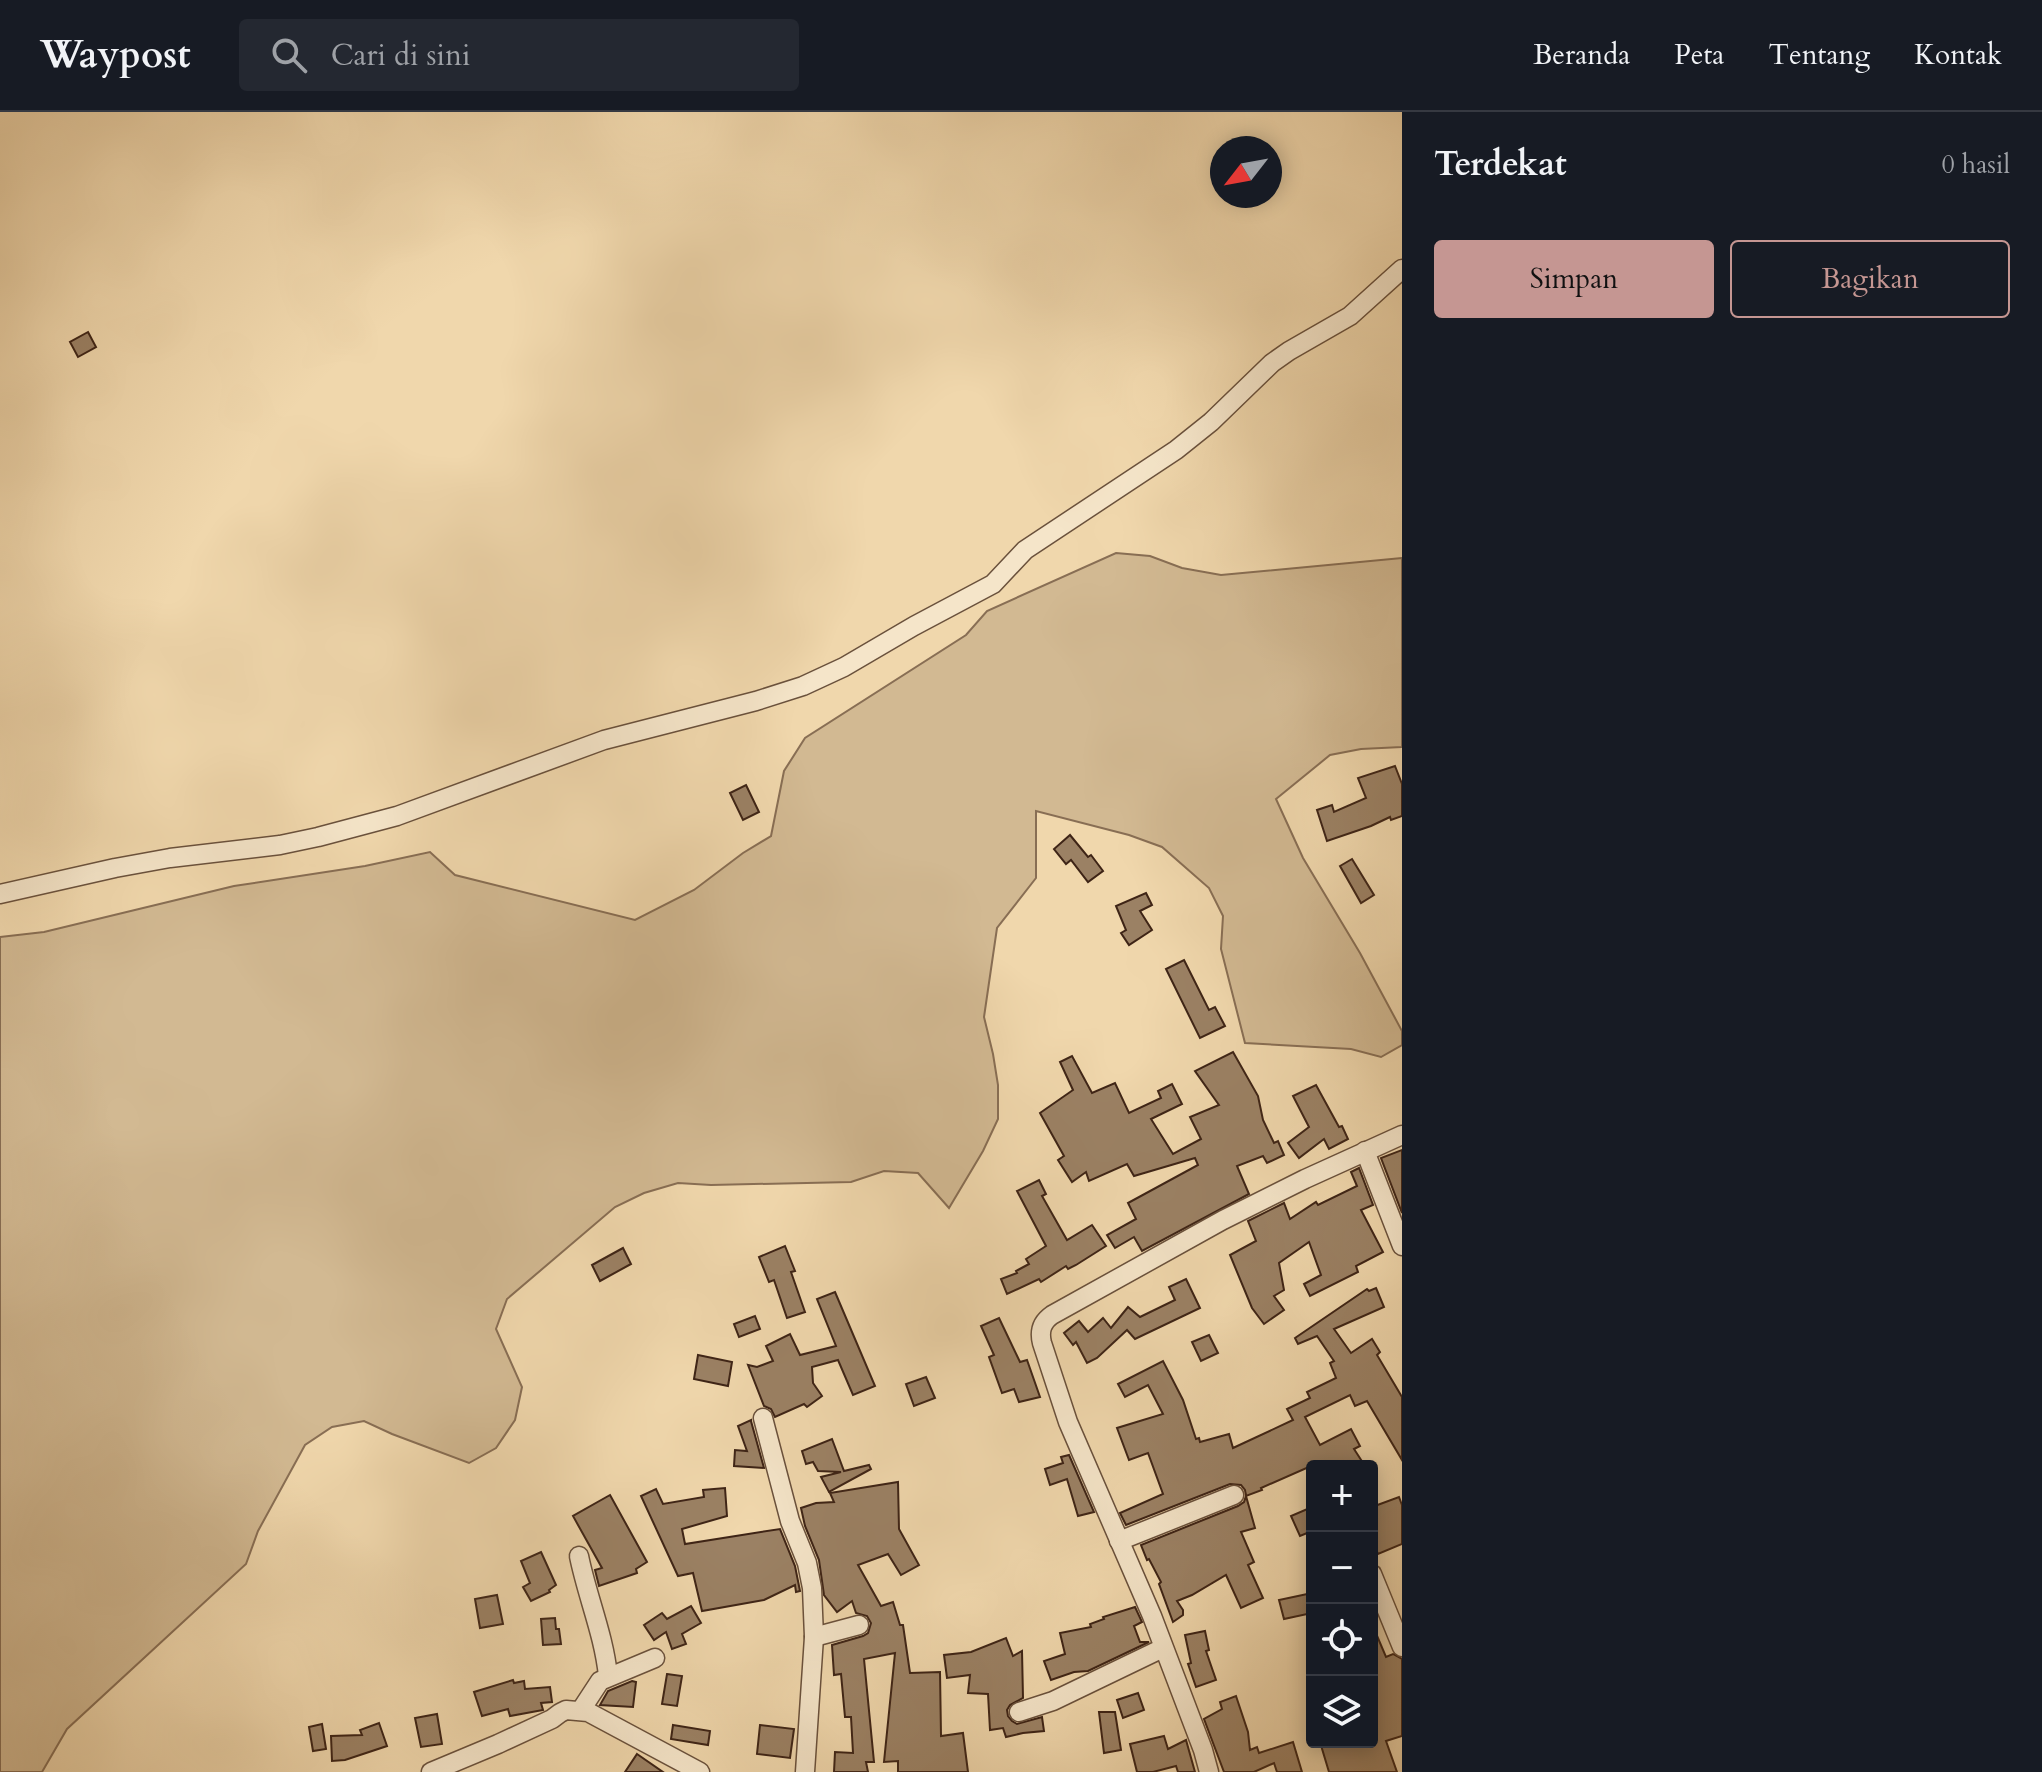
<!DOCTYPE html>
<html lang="id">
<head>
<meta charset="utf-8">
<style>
	body { margin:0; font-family:Cardo,serif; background:#242831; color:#f1f3f6 }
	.controls { position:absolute; right:24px; bottom:24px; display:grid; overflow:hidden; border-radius:8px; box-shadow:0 4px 20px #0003 }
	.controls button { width:72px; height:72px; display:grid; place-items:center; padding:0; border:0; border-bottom:2px solid #363941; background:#171b24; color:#f1f3f6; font:40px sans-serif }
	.compass { position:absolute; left:1210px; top:24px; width:72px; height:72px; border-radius:50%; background:#171b24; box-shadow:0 4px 20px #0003; rotate:239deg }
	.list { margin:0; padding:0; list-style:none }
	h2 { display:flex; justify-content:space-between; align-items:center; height:104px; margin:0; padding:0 32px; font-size:34px }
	h2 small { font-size:26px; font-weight:400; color:#9ea1a6 }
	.actions { display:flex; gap:16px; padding:24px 32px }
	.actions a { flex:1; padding:18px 0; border:2px solid #c59692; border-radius:8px; text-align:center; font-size:28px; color:#c59692 }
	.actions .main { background:#c59692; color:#111 }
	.icon { flex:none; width:44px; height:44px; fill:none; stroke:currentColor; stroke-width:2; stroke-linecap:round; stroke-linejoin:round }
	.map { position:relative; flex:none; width:1402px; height:1660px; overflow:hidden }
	header { display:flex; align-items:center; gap:48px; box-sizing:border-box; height:112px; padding:0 40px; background:#171b24; border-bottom:2px solid #363941 }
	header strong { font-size:38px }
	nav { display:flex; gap:44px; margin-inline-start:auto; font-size:28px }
	.search { width:560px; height:72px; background:#242831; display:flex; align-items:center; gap:20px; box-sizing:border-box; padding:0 28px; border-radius:8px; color:#9ea1a6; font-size:30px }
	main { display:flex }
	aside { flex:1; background:#171b24 }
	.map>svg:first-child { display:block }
	.green { fill:#d2b992; stroke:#886e54; stroke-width:2 }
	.building { fill:#9b8164; stroke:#3e2416; stroke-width:2 }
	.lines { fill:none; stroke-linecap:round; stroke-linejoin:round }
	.minor-casing { stroke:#6a513c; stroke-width:21 }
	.minor { stroke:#f5e5c9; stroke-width:18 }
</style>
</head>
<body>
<header>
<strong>Waypost</strong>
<div class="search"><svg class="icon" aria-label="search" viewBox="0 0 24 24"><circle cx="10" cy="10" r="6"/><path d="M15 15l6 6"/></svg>Cari di sini</div>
<nav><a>Beranda</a><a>Peta</a><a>Tentang</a><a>Kontak</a></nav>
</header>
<main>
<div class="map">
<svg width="1402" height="1660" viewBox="0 0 1402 1660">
	<rect width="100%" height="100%" fill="#f0d7ac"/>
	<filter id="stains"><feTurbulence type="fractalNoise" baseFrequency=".0025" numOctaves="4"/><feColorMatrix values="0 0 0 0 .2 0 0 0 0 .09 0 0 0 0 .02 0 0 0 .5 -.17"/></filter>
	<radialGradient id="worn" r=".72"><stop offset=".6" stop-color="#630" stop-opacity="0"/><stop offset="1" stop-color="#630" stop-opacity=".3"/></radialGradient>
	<path class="green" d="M 1116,441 L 1150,444 L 1182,456 L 1221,463 L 1402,446 L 1402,635 L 1361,637 L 1330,643 L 1276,687 L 1303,746 L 1360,841 L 1402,919 L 1402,933 L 1381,945 L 1351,937 L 1245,931 L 1221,837 L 1223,804 L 1209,776 L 1162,735 L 1129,723 L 1036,699 L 1036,766 L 997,816 L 984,905 L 993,942 L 998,973 L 998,1007 L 983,1039 L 949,1096 L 918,1061 L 884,1059 L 851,1070 L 711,1073 L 678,1071 L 644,1081 L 615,1095 L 507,1187 L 496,1217 L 522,1275 L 515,1308 L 496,1336 L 469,1351 L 392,1322 L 364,1309 L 332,1315 L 305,1333 L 258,1419 L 246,1452 L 67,1617 L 42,1660 L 0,1660 L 0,825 L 44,820 L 234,774 L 365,754 L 430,740 L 455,763 L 635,808 L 694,778 L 743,741 L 771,724 L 784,659 L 805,626 L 966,523 L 987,499 Z"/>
	<g class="building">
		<path d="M 88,220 L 96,235 L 78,245 L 70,230 Z"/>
		<path d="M 1395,654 L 1402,672 L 1402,704 L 1391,708 L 1390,705 L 1371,714 L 1327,729 L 1317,698 L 1332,693 L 1334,700 L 1366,686 L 1358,666 Z"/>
		<path d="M 746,673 L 759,700 L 743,708 L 730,681 Z"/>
		<path d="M 1070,723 L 1088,745 L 1091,743 L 1103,759 L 1088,770 L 1071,748 L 1066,752 L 1054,737 Z"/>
		<path d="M 1352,747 L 1374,783 L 1361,791 L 1340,754 Z"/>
		<path d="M 1146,781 L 1152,793 L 1140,799 L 1152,818 L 1129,833 L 1121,821 L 1126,818 L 1116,794 Z"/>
		<path d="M 1184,848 L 1209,898 L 1215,895 L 1225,914 L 1200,926 L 1166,857 Z"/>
		<path d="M 1233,940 L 1258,984 L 1263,1008 L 1274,1031 L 1278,1029 L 1284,1043 L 1267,1051 L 1263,1044 L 1237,1054 L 1249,1082 L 1142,1139 L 1134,1125 L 1115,1136 L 1107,1123 L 1136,1107 L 1128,1091 L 1198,1053 L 1195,1046 L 1134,1064 L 1127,1052 L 1089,1069 L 1086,1060 L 1072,1070 L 1058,1048 L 1064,1044 L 1040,1001 L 1073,978 L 1060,950 L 1072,944 L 1092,981 L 1115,971 L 1129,1001 L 1161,986 L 1158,979 L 1172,972 L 1182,992 L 1151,1007 L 1173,1042 L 1201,1027 L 1190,1005 L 1219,993 L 1195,959 Z"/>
		<path d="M 1316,973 L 1339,1015 L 1342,1014 L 1348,1027 L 1329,1037 L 1324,1027 L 1299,1046 L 1288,1031 L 1309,1015 L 1293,984 Z"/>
		<path d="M 1402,1038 L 1402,1101 L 1381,1046 Z"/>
		<path d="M 1359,1056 L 1373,1093 L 1361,1098 L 1383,1140 L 1356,1154 L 1358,1160 L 1310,1184 L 1304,1172 L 1321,1163 L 1309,1130 L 1279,1151 L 1284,1178 L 1274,1184 L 1284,1198 L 1264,1212 L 1252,1196 L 1230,1143 L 1256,1129 L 1248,1109 L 1284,1091 L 1290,1107 L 1316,1090 L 1318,1093 L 1357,1074 L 1351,1060 Z"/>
		<path d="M 1039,1068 L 1046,1082 L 1042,1084 L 1067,1128 L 1092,1113 L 1106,1134 L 1076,1153 L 1068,1157 L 1066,1154 L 1041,1170 L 1039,1167 L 1007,1182 L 1001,1167 L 1017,1161 L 1016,1159 L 1029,1152 L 1026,1147 L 1046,1134 L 1017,1079 Z"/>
		<path d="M 785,1134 L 795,1159 L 791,1160 L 805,1200 L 787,1206 L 774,1168 L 769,1170 L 759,1145 Z"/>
		<path d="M 623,1136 L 631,1152 L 600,1169 L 592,1153 Z"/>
		<path d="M 1186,1167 L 1200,1196 L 1135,1227 L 1127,1218 L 1097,1246 L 1087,1251 L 1076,1230 L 1073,1233 L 1064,1221 L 1079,1209 L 1088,1220 L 1103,1206 L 1111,1216 L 1128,1195 L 1140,1205 L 1175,1188 L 1169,1175 Z"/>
		<path d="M 1376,1176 L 1384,1195 L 1334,1217 L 1351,1241 L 1372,1227 L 1380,1240 L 1377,1243 L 1402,1285 L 1402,1348 L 1367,1289 L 1355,1294 L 1350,1283 L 1305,1305 L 1320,1333 L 1351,1317 L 1360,1334 L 1354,1337 L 1365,1354 L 1311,1354 L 1261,1376 L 1262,1378 L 1246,1384 L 1245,1378 L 1241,1373 L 1230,1372 L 1126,1413 L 1120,1401 L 1163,1382 L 1148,1341 L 1129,1348 L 1117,1316 L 1163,1302 L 1148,1273 L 1125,1285 L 1118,1272 L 1163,1249 L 1183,1288 L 1196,1327 L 1199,1326 L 1200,1330 L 1229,1322 L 1233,1336 L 1293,1308 L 1287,1297 L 1310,1286 L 1307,1280 L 1336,1266 L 1330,1251 L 1334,1249 L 1317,1224 L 1298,1232 L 1295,1226 L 1367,1177 L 1369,1179 Z"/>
		<path d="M 835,1180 L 875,1274 L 853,1283 L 838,1248 L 812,1255 L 813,1271 L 822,1284 L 807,1295 L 804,1292 L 775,1305 L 771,1297 L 764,1294 L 748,1253 L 757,1255 L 773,1249 L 766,1234 L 790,1222 L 800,1243 L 836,1234 L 817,1187 Z"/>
		<path d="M 755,1204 L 760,1217 L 739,1225 L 734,1212 Z"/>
		<path d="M 999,1206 L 1020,1250 L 1027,1248 L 1040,1285 L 1019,1290 L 1014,1277 L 1002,1281 L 989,1245 L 994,1243 L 981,1214 Z"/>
		<path d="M 1209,1223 L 1218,1241 L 1201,1249 L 1192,1230 Z"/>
		<path d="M 698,1243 L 732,1250 L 728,1274 L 694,1267 Z"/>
		<path d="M 926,1265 L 935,1286 L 914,1294 L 906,1272 Z"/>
		<path d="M 751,1308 L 751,1309 L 764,1356 L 734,1354 L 735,1338 L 747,1339 L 738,1314 Z"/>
		<path d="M 832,1327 L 844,1359 L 869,1353 L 871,1357 L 829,1380 L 821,1365 L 841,1360 L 818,1359 L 813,1350 L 806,1352 L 802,1339 Z"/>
		<path d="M 1069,1343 L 1094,1400 L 1078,1404 L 1067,1367 L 1050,1373 L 1045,1357 L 1063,1351 L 1061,1345 Z"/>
		<path d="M 898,1370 L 899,1417 L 919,1453 L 901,1463 L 888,1442 L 858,1453 L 881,1494 L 893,1490 L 900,1513 L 903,1513 L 910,1561 L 940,1560 L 941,1624 L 963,1621 L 968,1660 L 898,1660 L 898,1649 L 884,1650 L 895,1541 L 864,1547 L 874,1650 L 866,1650 L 868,1660 L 834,1660 L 835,1640 L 853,1641 L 851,1605 L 845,1605 L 841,1562 L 834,1563 L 832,1533 L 863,1524 L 868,1521 L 871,1511 L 867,1504 L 856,1501 L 852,1489 L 837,1500 L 824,1483 L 819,1448 L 805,1414 L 801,1396 L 816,1391 L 834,1390 L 830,1381 Z"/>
		<path d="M 725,1376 L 727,1404 L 682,1417 L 685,1432 L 780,1417 L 795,1454 L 800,1479 L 796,1480 L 795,1473 L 764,1488 L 702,1499 L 693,1461 L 678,1464 L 641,1384 L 656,1377 L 663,1392 L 704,1385 L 703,1378 Z"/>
		<path d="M 610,1383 L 647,1450 L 636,1457 L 637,1461 L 599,1474 L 595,1458 L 602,1456 L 573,1404 Z"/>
		<path d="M 1246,1384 L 1255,1416 L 1241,1420 L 1254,1450 L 1248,1453 L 1263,1486 L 1241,1496 L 1226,1463 L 1192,1483 L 1177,1489 L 1183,1498 L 1183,1503 L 1173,1510 L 1159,1472 L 1161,1470 L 1149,1447 L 1147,1448 L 1141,1433 L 1238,1394 L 1244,1390 Z"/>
		<path d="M 1399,1385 L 1402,1393 L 1402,1432 L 1378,1442 L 1372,1428 L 1372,1395 Z"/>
		<path d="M 1312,1395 L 1312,1419 L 1300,1424 L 1291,1404 Z"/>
		<path d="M 541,1440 L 556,1473 L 549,1478 L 550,1480 L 531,1489 L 523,1475 L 530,1471 L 521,1449 Z"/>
		<path d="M 1312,1481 L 1312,1501 L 1284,1507 L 1279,1488 Z"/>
		<path d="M 497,1483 L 503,1512 L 480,1516 L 475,1487 Z"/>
		<path d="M 691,1494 L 701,1511 L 682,1522 L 686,1532 L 672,1537 L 666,1520 L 654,1528 L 644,1513 L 662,1501 L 667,1507 Z"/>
		<path d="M 1135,1495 L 1142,1510 L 1134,1514 L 1140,1530 L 1149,1530 L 1088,1559 L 1074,1560 L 1051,1568 L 1044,1549 L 1065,1542 L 1060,1521 L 1091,1515 L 1090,1512 L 1104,1507 L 1103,1505 Z"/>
		<path d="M 555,1506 L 556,1517 L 559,1517 L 561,1532 L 543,1533 L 541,1507 Z"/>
		<path d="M 1372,1512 L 1386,1545 L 1393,1542 L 1402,1547 L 1402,1624 L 1386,1629 L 1397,1660 L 1329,1660 L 1320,1630 L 1372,1630 Z"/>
		<path d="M 1205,1519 L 1209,1538 L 1206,1539 L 1216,1568 L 1196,1575 L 1188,1552 L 1191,1551 L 1185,1523 Z"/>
		<path d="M 1006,1526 L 1013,1544 L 1022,1539 L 1023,1586 L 1010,1593 L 1007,1598 L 1008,1604 L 1012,1609 L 1017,1612 L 1042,1605 L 1044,1619 L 1023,1621 L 1006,1625 L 1003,1616 L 990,1618 L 988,1582 L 968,1581 L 970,1563 L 947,1566 L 944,1543 L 971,1540 Z"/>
		<path d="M 667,1562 L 682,1564 L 677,1594 L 662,1592 Z"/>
		<path d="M 513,1568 L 514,1571 L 524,1569 L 525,1577 L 550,1575 L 552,1590 L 541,1591 L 543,1598 L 510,1604 L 508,1597 L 482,1604 L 474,1580 Z"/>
		<path d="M 632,1569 L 636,1570 L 633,1595 L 600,1593 L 608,1579 Z"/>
		<path d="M 1138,1581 L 1144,1598 L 1123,1606 L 1117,1588 Z"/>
		<path d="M 1236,1584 L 1248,1620 L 1250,1638 L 1257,1635 L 1259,1641 L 1293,1630 L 1302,1660 L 1277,1660 L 1274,1651 L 1254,1660 L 1224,1660 L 1204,1607 L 1222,1597 L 1220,1590 Z"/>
		<path d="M 1099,1600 L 1115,1600 L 1121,1638 L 1104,1641 Z"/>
		<path d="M 437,1602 L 442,1632 L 421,1635 L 415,1606 Z"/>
		<path d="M 379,1611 L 387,1634 L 345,1648 L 332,1649 L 331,1624 L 362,1623 L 360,1618 Z"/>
		<path d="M 322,1612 L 326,1637 L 313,1639 L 309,1615 Z"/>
		<path d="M 673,1613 L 710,1619 L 708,1633 L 671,1627 Z"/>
		<path d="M 760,1613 L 794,1617 L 790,1646 L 757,1642 Z"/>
		<path d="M 1164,1624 L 1168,1637 L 1186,1628 L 1195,1660 L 1178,1660 L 1176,1654 L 1153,1660 L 1137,1660 L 1130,1632 Z"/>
		<path d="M 637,1642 L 663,1660 L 625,1660 Z"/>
	</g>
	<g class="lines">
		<g class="minor-casing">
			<g id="minor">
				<path d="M 0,782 L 115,756 L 170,746 L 280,733 L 318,725 L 397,704 L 604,628 L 756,589 L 803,574 L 844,555 L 914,514 L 993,472 L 1025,438 L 1176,338 L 1211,310 L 1272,251 L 1289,239 L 1350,204 L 1402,157"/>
				<path d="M 1365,1039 L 1402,1134"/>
				<path d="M 763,1306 L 790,1409 L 807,1451 L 812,1476 L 814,1525 L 805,1660"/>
				<path d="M 1119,1429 L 1234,1383"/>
				<path d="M 579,1444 C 587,1484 604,1523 608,1564"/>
				<path d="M 1372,1462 L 1402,1535"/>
				<path d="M 814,1525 L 859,1513"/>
				<path d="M 581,1598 L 600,1569 L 655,1546"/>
				<path d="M 1019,1600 L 1053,1589 L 1163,1536"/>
				<path d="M 431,1660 L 498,1632 L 552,1607 L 560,1601 L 566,1598 L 588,1600 L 700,1660"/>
				<path d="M 1209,1660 L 1203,1638 L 1152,1504 L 1068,1310 L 1042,1231 C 1039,1219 1042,1210 1052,1203 L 1223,1108 L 1305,1067 L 1402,1023"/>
			</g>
		</g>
		<use href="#minor" class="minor"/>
	</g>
	<rect width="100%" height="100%" filter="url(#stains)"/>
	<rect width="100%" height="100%" fill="url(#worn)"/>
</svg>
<div class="controls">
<button>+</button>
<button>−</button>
<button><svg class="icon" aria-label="locate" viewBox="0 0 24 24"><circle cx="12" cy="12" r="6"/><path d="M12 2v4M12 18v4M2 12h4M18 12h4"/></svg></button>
<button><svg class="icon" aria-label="layers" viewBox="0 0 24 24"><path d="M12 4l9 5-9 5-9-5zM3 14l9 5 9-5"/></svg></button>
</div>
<svg class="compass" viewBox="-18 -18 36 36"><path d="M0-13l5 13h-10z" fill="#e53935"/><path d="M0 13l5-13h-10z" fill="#9ea1a6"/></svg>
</div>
<aside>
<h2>Terdekat<small>0 hasil</small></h2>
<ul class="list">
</ul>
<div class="actions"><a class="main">Simpan</a><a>Bagikan</a></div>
</aside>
</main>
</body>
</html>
